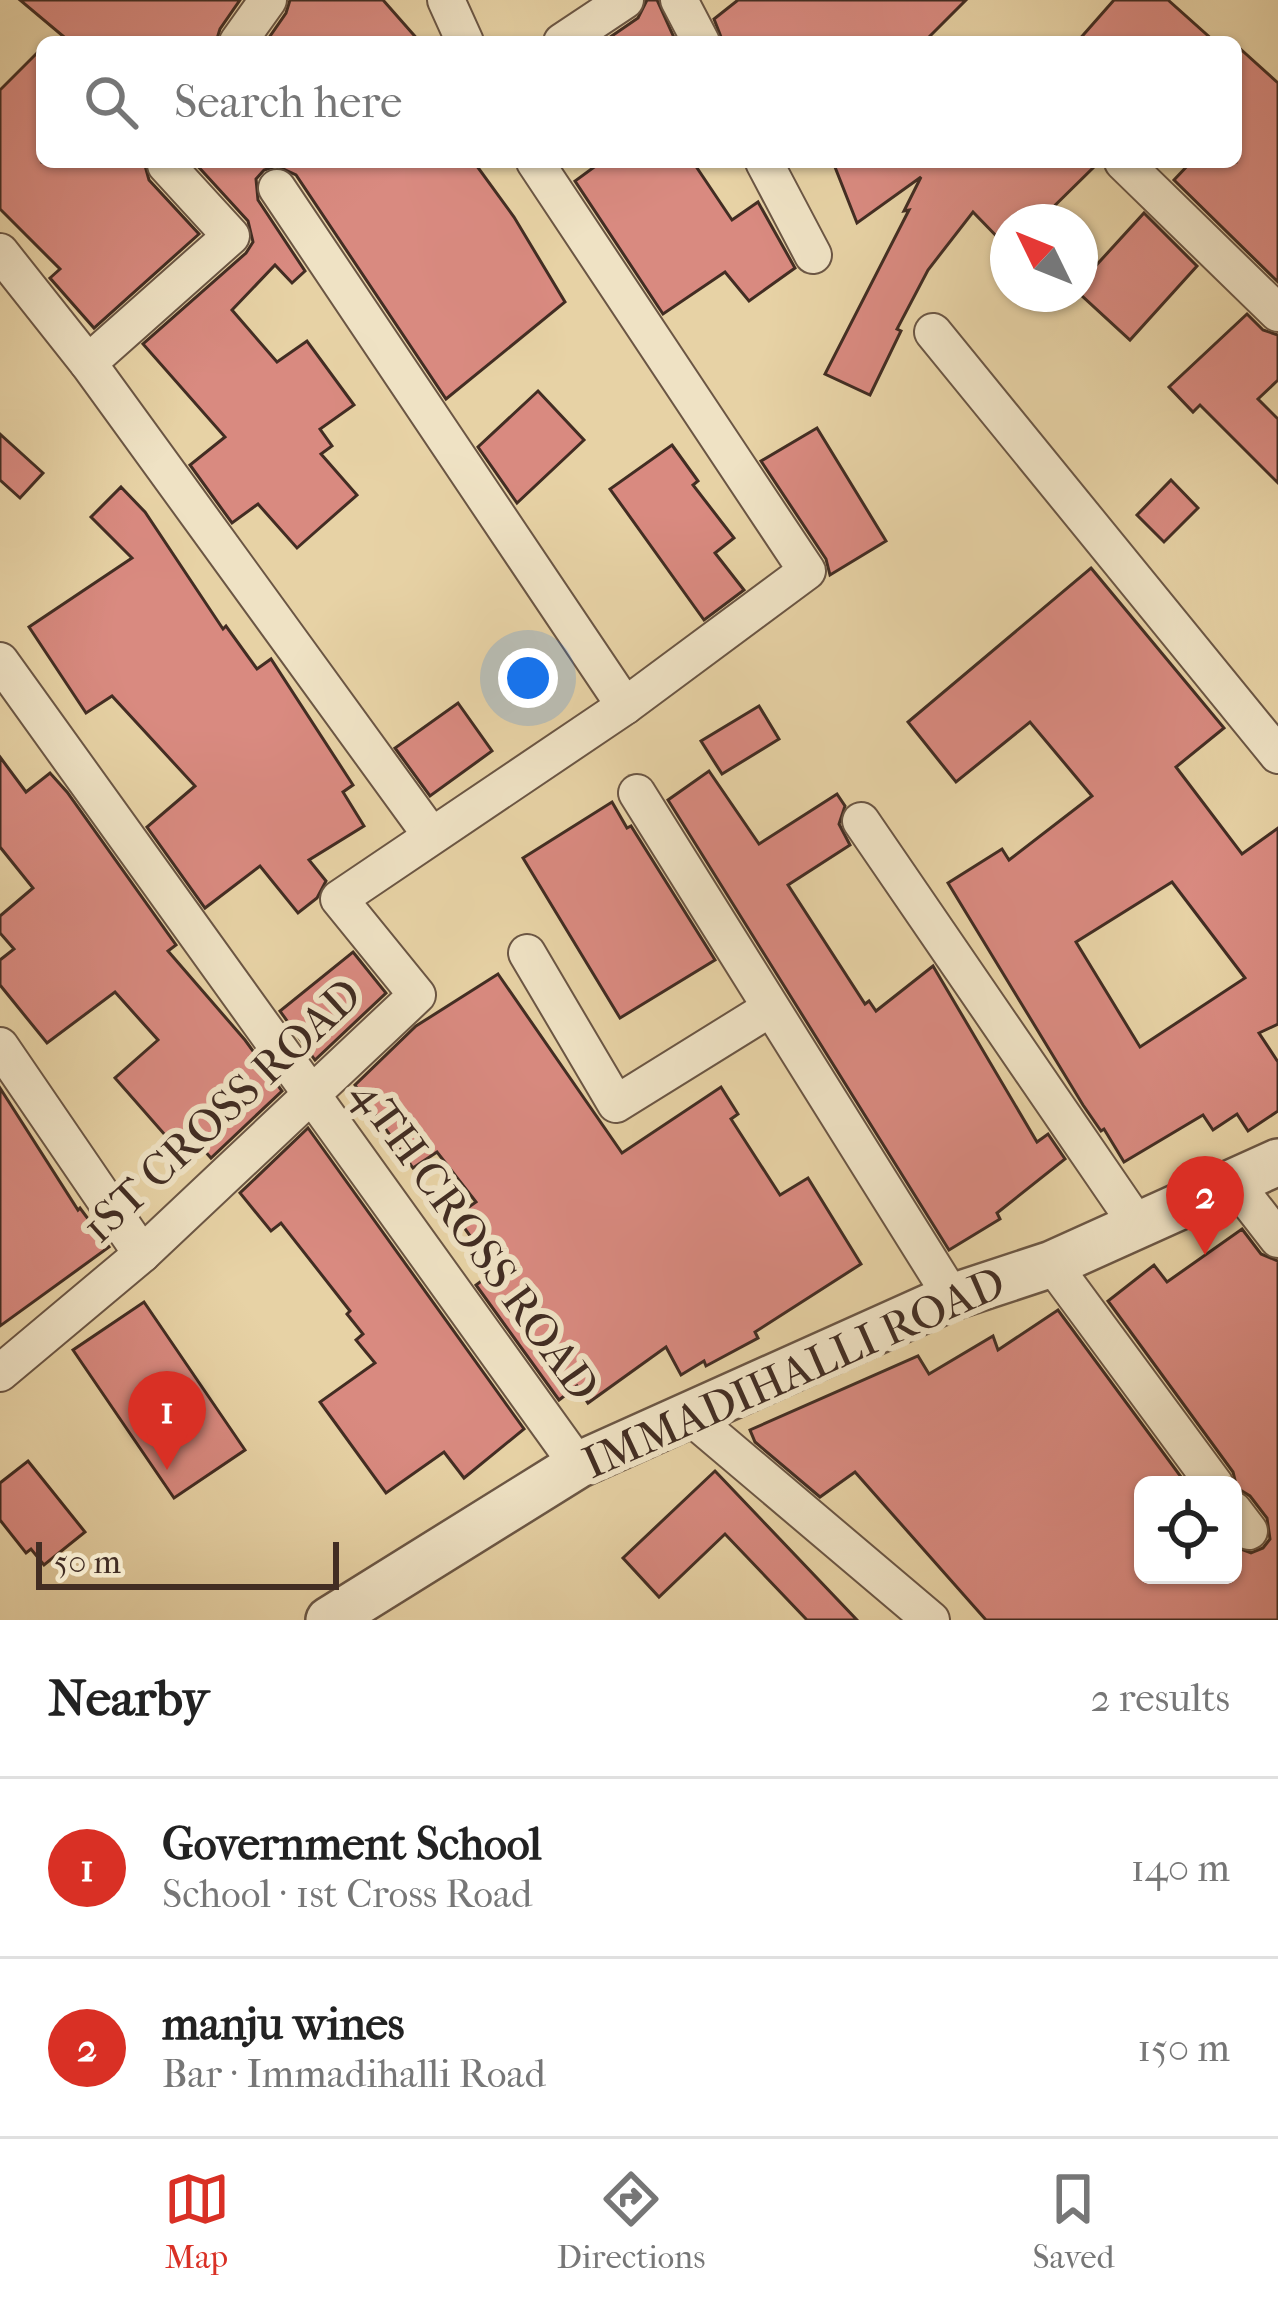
<!DOCTYPE html>
<html lang="en">
<head>
<meta charset="utf-8">
<style>
	body { margin:0; font-family:"IM FELL French Canon",serif; background:#f6f6f6; color:#222 }
	.controls { position:absolute; right:36px; bottom:36px; display:grid; overflow:hidden; border-radius:18px; box-shadow:0 3px 9px #0004 }
	.controls button { width:108px; height:108px; display:grid; place-items:center; padding:0; border:0; border-bottom:3px solid #e0e0e0; background:#fff; color:#222; font:60px sans-serif }
	.compass { position:absolute; left:990px; top:204px; width:108px; height:108px; border-radius:50%; background:#fff; box-shadow:0 3px 9px #0004; rotate:313deg }
	.scale { position:absolute; left:36px; bottom:30px; width:303px; box-sizing:border-box; padding-left:12px; border:6px solid #422d23; border-top:0; font-size:33px; line-height:42px; white-space:nowrap; color:#422d23; -webkit-text-stroke:9px #efe2c4; paint-order:stroke }
	.you { position:absolute; left:528px; top:678px; width:42px; height:42px; margin:-30px; border:9px solid #fff; border-radius:50%; background:#1a73e8; box-shadow:0 0 0 18px #1a73e833 }
	.badge { display:grid; place-items:center; width:78px; height:78px; border-radius:50%; background:#d93025; color:#fff; font-size:39px; font-weight:700 }
	.pin { position:absolute; translate:-50% -99px; filter:drop-shadow(0 3px 6px #0008) }
	.pin::after { content:''; position:absolute; top:63px; width:42px; height:36px; background:inherit; clip-path:polygon(0 0,100% 0,50% 100%) }
	.list { margin:0; padding:0; list-style:none }
	h2 { display:flex; justify-content:space-between; align-items:center; height:156px; margin:0; padding:0 48px; font-size:51px }
	h2 small { font-size:39px; font-weight:400; color:#767676 }
	.list li { display:grid; grid-template-columns:78px 1fr auto; gap:36px; align-items:center; box-sizing:border-box; height:180px; padding:0 48px; border-top:3px solid #e0e0e0 }
	.list b { display:block; font-size:45px; white-space:nowrap }
	.list p { margin:0; font-size:39px; white-space:nowrap; color:#767676 }
	.list em { font-size:39px; font-style:normal; color:#767676 }
	.icon { flex:none; width:66px; height:66px; fill:none; stroke:currentColor; stroke-width:2; stroke-linecap:round; stroke-linejoin:round }
	.map { position:relative; flex:none; width:1278px; height:1620px; overflow:hidden }
	.search { position:absolute; background:#fff; box-shadow:0 3px 9px #0004; left:36px; right:36px; top:36px; height:132px; display:flex; align-items:center; gap:30px; box-sizing:border-box; padding:0 42px; border-radius:18px; color:#767676; font-size:45px }
	.sheet { height:516px; background:#fff }
	nav { display:flex; justify-content:space-around; align-items:center; box-sizing:border-box; height:168px; border-top:3px solid #e0e0e0; background:#fff; font-size:33px; color:#767676 }
	nav a { display:grid; justify-items:center; gap:6px }
	nav .on { color:#d93025 }
	.map>svg:first-child { display:block }
	.building { fill:#d98a80; stroke:#422d23; stroke-width:3; fill-rule:evenodd }
	.lines { fill:none; stroke-linecap:round; stroke-linejoin:round }
	.minor-casing { stroke:#6b5644; stroke-width:40 }
	.tertiary-casing { stroke:#6b5644; stroke-width:50 }
	.minor { stroke:#efe2c4; stroke-width:36 }
	.tertiary { stroke:#efe2c4; stroke-width:45 }
	.labels { text-anchor:middle; dominant-baseline:central; stroke-width:12; stroke-linejoin:round; paint-order:stroke }
	.street-label { font-size:45px; fill:#422d23; stroke:#efe2c4 }
</style>
</head>
<body>
<div class="map">
<svg width="1278" height="1620" viewBox="0 0 1278 1620">
	<rect width="100%" height="100%" fill="#e7d2a5"/>
	<filter id="stains"><feTurbulence type="fractalNoise" baseFrequency=".00167" numOctaves="4"/><feColorMatrix values="0 0 0 0 .2 0 0 0 0 .09 0 0 0 0 .02 0 0 0 .5 -.17"/></filter>
	<radialGradient id="worn" r=".72"><stop offset=".6" stop-color="#630" stop-opacity="0"/><stop offset="1" stop-color="#630" stop-opacity=".3"/></radialGradient>
	<g class="building">
		<path d="M 20,0 L 240,0 L 220,29 L 216,42 L 70,42 Z"/>
		<path d="M 290,0 L 383,0 L 420,42 L 266,42 L 286,13 Z"/>
		<path d="M 647,0 L 657,0 L 676,42 L 603,42 L 638,18 Z"/>
		<path d="M 738,0 L 966,0 L 924,42 L 723,42 L 714,19 Z"/>
		<path d="M 1114,0 L 1168,0 L 1215,42 L 1077,42 Z"/>
		<path d="M 1236,45 L 1278,83 L 1278,282 L 1174,180 L 1191,162 L 1236,162 Z"/>
		<path d="M 42,48 L 42,162 L 144,162 L 149,180 L 199,234 L 94,328 L 50,278 L 60,269 L 0,209 L 0,90 Z"/>
		<path d="M 194,162 L 474,162 L 514,217 L 565,302 L 446,399 L 296,175 L 277,166 L 264,170 L 256,179 L 258,200 L 305,271 L 292,283 L 275,265 L 232,310 L 277,362 L 307,341 L 354,405 L 320,429 L 332,446 L 321,454 L 357,495 L 297,548 L 258,504 L 232,523 L 190,465 L 225,437 L 143,344 L 246,253 L 253,242 L 248,221 Z"/>
		<path d="M 601,162 L 693,162 L 732,220 L 758,202 L 795,268 L 749,301 L 725,272 L 663,314 L 575,181 Z"/>
		<path d="M 833,162 L 1099,162 L 1038,222 L 1008,222 L 1008,248 L 973,212 L 928,270 L 897,329 L 901,331 L 870,395 L 825,374 L 909,210 L 904,211 L 921,177 L 857,223 Z"/>
		<path d="M 1144,213 L 1197,266 L 1130,340 L 1080,294 L 1080,283 Z"/>
		<path d="M 1247,314 L 1263,330 L 1278,335 L 1278,380 L 1258,399 L 1278,419 L 1278,483 L 1200,405 L 1193,412 L 1169,387 Z"/>
		<path d="M 538,391 L 584,440 L 517,503 L 478,447 Z"/>
		<path d="M 817,428 L 886,541 L 830,575 L 826,559 L 761,461 Z"/>
		<path d="M 0,434 L 43,473 L 20,498 L 0,480 Z"/>
		<path d="M 672,445 L 698,481 L 693,485 L 734,538 L 715,553 L 744,590 L 704,620 L 610,489 Z"/>
		<path d="M 1171,480 L 1198,508 L 1164,542 L 1137,515 Z"/>
		<path d="M 121,487 L 145,512 L 223,629 L 226,626 L 257,669 L 271,659 L 353,785 L 343,792 L 364,826 L 309,860 L 326,881 L 317,898 L 298,913 L 260,866 L 205,908 L 147,827 L 195,786 L 112,696 L 86,713 L 29,627 L 132,558 L 91,517 Z"/>
		<path d="M 1091,568 L 1224,728 L 1176,767 L 1242,854 L 1278,828 L 1278,1024 L 1259,1033 L 1278,1062 L 1278,1111 L 1248,1131 L 1237,1114 L 1213,1130 L 1203,1115 L 1124,1162 L 1104,1129 L 1101,1131 L 1083,1105 L 948,883 L 1002,849 L 1009,860 L 1092,796 L 1030,722 L 956,782 L 908,722 ZM 1172,882 L 1245,978 L 1140,1047 L 1076,942 Z"/>
		<path d="M 458,703 L 492,751 L 430,796 L 395,748 Z"/>
		<path d="M 759,706 L 779,739 L 722,774 L 701,741 Z"/>
		<path d="M 0,757 L 26,792 L 50,773 L 67,792 L 176,945 L 168,951 L 245,1040 L 282,1091 L 211,1158 L 203,1149 L 187,1160 L 115,1078 L 158,1040 L 115,992 L 47,1043 L 0,985 L 0,960 L 14,949 L 0,933 L 0,916 L 33,888 L 0,847 Z"/>
		<path d="M 709,771 L 759,844 L 837,794 L 845,806 L 839,824 L 850,845 L 788,885 L 865,1004 L 869,1001 L 876,1011 L 933,966 L 1037,1142 L 1048,1134 L 1065,1159 L 997,1213 L 1000,1219 L 949,1250 L 668,800 Z"/>
		<path d="M 612,802 L 627,828 L 631,826 L 715,960 L 620,1018 L 523,858 Z"/>
		<path d="M 353,952 L 386,993 L 315,1060 L 280,1011 Z"/>
		<path d="M 498,974 L 622,1153 L 721,1087 L 738,1114 L 731,1119 L 780,1195 L 808,1178 L 861,1264 L 755,1332 L 758,1338 L 706,1366 L 704,1361 L 681,1375 L 666,1347 L 588,1403 L 577,1386 L 559,1400 L 476,1285 L 495,1271 L 456,1216 L 476,1202 L 437,1152 L 413,1168 L 355,1085 L 416,1026 Z"/>
		<path d="M 0,1088 L 78,1210 L 80,1208 L 109,1247 L 0,1326 Z"/>
		<path d="M 308,1128 L 524,1429 L 464,1478 L 444,1452 L 386,1493 L 320,1402 L 375,1363 L 356,1340 L 363,1334 L 347,1314 L 350,1311 L 281,1223 L 271,1231 L 240,1193 Z"/>
		<path d="M 1242,1229 L 1261,1254 L 1278,1261 L 1278,1620 L 986,1620 L 855,1472 L 820,1497 L 755,1442 L 750,1430 L 918,1356 L 929,1374 L 993,1336 L 998,1350 L 1058,1310 L 1187,1485 L 1143,1485 L 1143,1575 L 1233,1575 L 1233,1546 L 1251,1553 L 1263,1548 L 1270,1539 L 1267,1518 L 1250,1496 L 1237,1488 L 1233,1472 L 1108,1301 L 1154,1265 L 1167,1282 Z"/>
		<path d="M 144,1302 L 245,1450 L 174,1498 L 73,1350 Z"/>
		<path d="M 28,1461 L 85,1532 L 44,1565 L 31,1549 L 26,1553 L 0,1520 L 0,1483 Z"/>
		<path d="M 715,1471 L 857,1620 L 807,1620 L 725,1534 L 659,1597 L 623,1558 Z"/>
	</g>
	<g class="lines">
		<g class="minor-casing">
			<g id="minor">
				<path d="M 446,0 L 465,42"/>
				<path d="M 679,0 L 701,42"/>
				<path d="M 238,42 L 268,0"/>
				<path d="M 562,42 L 625,0"/>
				<path d="M 764,162 L 813,255"/>
				<path d="M 1123,162 L 1278,313"/>
				<path d="M 277,188 L 625,706"/>
				<path d="M 0,252 L 88,363 L 431,835"/>
				<path d="M 933,332 L 1278,755"/>
				<path d="M 88,363 L 231,236 L 166,165 L 168,162"/>
				<path d="M 0,661 L 578,1465"/>
				<path d="M 637,793 L 952,1297"/>
				<path d="M 861,821 L 1139,1227"/>
				<path d="M 527,953 L 616,1104 L 769,1009"/>
				<path d="M 0,1046 L 142,1254"/>
				<path d="M 1233,1181 L 1278,1239"/>
				<path d="M 1052,1264 L 1215,1485"/>
				<path d="M 0,1373 L 142,1254 L 417,995 L 339,899 L 625,706 L 807,571 L 535,162"/>
				<path d="M 690,1416 L 931,1620"/>
				<path d="M 1233,1510 L 1249,1531"/>
			</g>
		</g>
		<g class="tertiary-casing">
			<path id="tertiary" d="M 329,1620 L 578,1465 L 952,1297 L 1052,1264 L 1278,1162"/>
		</g>
		<use href="#minor" class="minor"/>
		<use href="#tertiary" class="tertiary"/>
	</g>
	<g class="labels">
		<g class="street-label">
			<text transform="translate(222 1111) rotate(-43)">1ST CROSS ROAD</text>
			<text transform="translate(475 1240) rotate(54)">4TH CROSS ROAD</text>
			<text transform="translate(794 1373) rotate(-24)">IMMADIHALLI ROAD</text>
		</g>
	</g>
	<rect width="100%" height="100%" filter="url(#stains)"/>
	<rect width="100%" height="100%" fill="url(#worn)"/>
</svg>
<div class="controls">
<button><svg class="icon" aria-label="locate" viewBox="0 0 24 24"><circle cx="12" cy="12" r="6"/><path d="M12 2v4M12 18v4M2 12h4M18 12h4"/></svg></button>
</div>
<svg class="compass" viewBox="-18 -18 36 36"><path d="M0-13l5 13h-10z" fill="#e53935"/><path d="M0 13l5-13h-10z" fill="#767676"/></svg>
<div class="scale">50 m</div>
<div class="you"></div>
<div class="pin badge" style="left:167px;top:1470px">1</div>
<div class="pin badge" style="left:1205px;top:1255px">2</div>
<div class="search"><svg class="icon" aria-label="search" viewBox="0 0 24 24"><circle cx="10" cy="10" r="6"/><path d="M15 15l6 6"/></svg>Search here</div>
</div>
<section class="sheet">
<h2>Nearby<small>2 results</small></h2>
<ul class="list">
<li><span class="badge">1</span><div><b>Government School</b><p>School · 1st Cross Road</p></div><em>140 m</em></li>
<li><span class="badge">2</span><div><b>manju wines</b><p>Bar · Immadihalli Road</p></div><em>150 m</em></li>
</ul>
</section>
<nav>
<a class="on"><svg class="icon" aria-label="map" viewBox="0 0 24 24"><path d="M3 6l6-2 6 2 6-2v14l-6 2-6-2-6 2zM9 4v14M15 6v14"/></svg>Map</a>
<a><svg class="icon" aria-label="directions" viewBox="0 0 24 24"><path d="M12 3l9 9-9 9-9-9zM9 14v-3h6M13 9l2 2-2 2"/></svg>Directions</a>
<a><svg class="icon" aria-label="saved" viewBox="0 0 24 24"><path d="M7 4h10v16l-5-4-5 4z"/></svg>Saved</a>
</nav>
</body>
</html>
